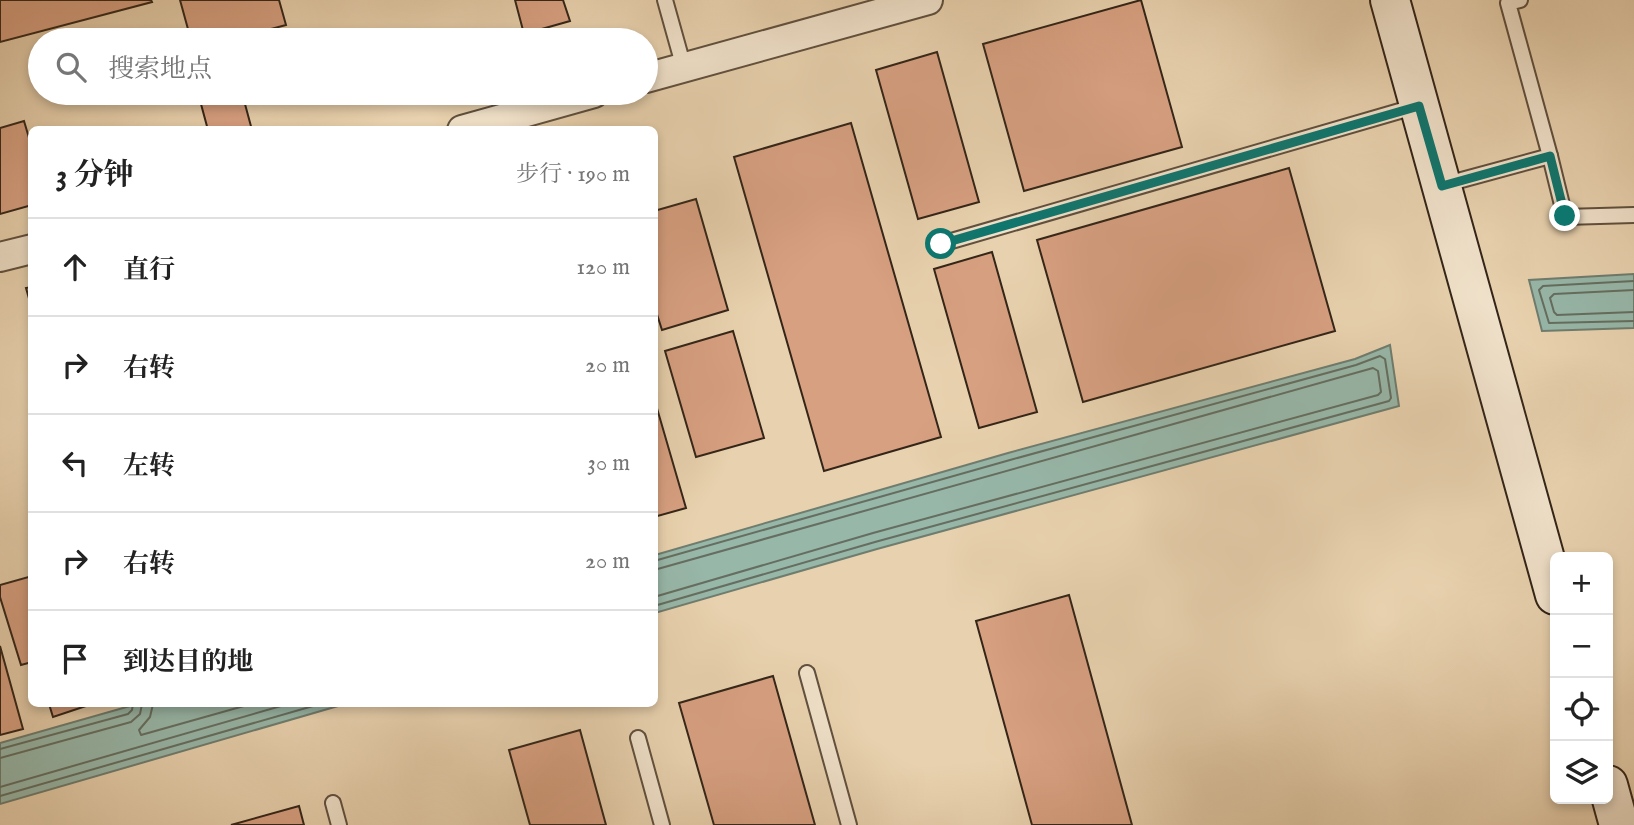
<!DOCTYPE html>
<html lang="zh">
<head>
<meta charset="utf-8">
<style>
	body { margin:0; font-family:"IM FELL English","Noto Serif SC",serif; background:#f2f2f2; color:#222 }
	.controls { position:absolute; right:21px; bottom:21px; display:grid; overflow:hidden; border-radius:10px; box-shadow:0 4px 10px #0003 }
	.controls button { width:63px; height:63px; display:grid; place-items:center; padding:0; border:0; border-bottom:2px solid #e0e0e0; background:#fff; color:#222; font:35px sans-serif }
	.stop { position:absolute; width:21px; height:21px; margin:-16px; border:5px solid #0f766e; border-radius:50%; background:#fff }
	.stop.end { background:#0f766e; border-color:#fff; box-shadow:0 2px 7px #0008 }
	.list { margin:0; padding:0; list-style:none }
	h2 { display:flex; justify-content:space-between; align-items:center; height:91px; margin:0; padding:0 28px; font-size:30px }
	h2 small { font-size:23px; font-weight:400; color:#767676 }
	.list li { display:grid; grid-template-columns:46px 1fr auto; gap:21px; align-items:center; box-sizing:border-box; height:98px; padding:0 28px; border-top:2px solid #e0e0e0 }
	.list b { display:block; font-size:26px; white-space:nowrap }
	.list em { font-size:23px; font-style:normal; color:#767676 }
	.icon { flex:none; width:38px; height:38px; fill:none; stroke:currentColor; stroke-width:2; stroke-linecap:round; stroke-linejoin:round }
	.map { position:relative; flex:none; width:1634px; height:825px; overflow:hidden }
	.search { position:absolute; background:#fff; box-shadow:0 4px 10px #0003; left:28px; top:28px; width:630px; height:77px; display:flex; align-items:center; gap:18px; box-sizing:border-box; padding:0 24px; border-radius:38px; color:#767676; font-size:26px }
	.panel { position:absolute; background:#fff; box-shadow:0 4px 10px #0003; left:28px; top:126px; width:630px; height:581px; border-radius:10px }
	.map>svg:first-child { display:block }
	.water { fill:#97b7a9; stroke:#6f7d6f; stroke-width:2 }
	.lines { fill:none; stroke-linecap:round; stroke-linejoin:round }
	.shore { stroke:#656e60; stroke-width:2 }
	.building { fill:#d7a081; stroke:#332518; stroke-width:2 }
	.lane-casing { stroke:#60503e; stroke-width:18 }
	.street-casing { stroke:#60503e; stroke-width:32 }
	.secondary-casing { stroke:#332518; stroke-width:42 }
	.lane { stroke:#f0e1ca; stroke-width:14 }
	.street { stroke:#f0e1ca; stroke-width:28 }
	.secondary { stroke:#f0e1ca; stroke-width:38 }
	.route { stroke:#0f766e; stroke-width:9 }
</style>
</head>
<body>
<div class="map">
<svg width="1634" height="825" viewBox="0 0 1634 825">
	<rect width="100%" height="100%" fill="#e8d1ae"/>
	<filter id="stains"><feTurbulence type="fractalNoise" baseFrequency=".00286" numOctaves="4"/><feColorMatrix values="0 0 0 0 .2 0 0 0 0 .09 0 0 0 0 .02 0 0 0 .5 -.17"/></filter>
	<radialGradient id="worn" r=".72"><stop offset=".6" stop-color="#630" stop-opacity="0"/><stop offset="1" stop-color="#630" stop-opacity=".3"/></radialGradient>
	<g class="water">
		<path d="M 1634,274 L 1634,328 L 1542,331 L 1529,280 Z"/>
		<path d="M 1390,345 L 1399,406 L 877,549 L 655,613 L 655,555 L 1008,453 L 1355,359 Z"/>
		<path d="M 137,704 L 345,704 L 0,804 L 0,743 Z"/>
	</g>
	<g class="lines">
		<g class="shore">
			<path d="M 1634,281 L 1543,286 L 1539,290 L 1549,323 L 1634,321"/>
			<path d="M 1634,290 L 1554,294 L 1550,298 L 1554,312 L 1557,315 L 1634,312"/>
			<path d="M 654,561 L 1010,460 L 1356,365 L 1380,356 L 1385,359 L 1391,398 L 1389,401 L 875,542 L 654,606"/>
			<path d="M 654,570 L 1373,368 L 1378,371 L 1381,392 L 1378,395 L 873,533 L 654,597"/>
			<path d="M 153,704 L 150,717 L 139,730 L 141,735 L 251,704"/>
			<path d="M 0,749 L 128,714 L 132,710 L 133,704"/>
			<path d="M 0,758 L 131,722 L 140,714 L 142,704"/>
			<path d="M 0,787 L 288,704"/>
			<path d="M 0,796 L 320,704"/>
		</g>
	</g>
	<g class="building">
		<path d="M 0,0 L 151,0 L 152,2 L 0,42 Z"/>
		<path d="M 180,0 L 279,0 L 286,25 L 229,40 L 191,40 Z"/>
		<path d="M 515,0 L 563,0 L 570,21 L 524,34 Z"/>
		<path d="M 1141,0 L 1182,147 L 1024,191 L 983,44 Z"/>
		<path d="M 937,52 L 979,202 L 918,219 L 876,70 Z"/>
		<path d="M 198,93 L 242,93 L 252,130 L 208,130 Z"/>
		<path d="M 24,121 L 32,148 L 32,205 L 0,214 L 0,128 Z"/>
		<path d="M 851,123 L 941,437 L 824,471 L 734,157 Z"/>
		<path d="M 1289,168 L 1335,331 L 1083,402 L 1037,240 Z"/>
		<path d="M 696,199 L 728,310 L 662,330 L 654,305 L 654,211 Z"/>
		<path d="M 992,252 L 1037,412 L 979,428 L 934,269 Z"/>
		<path d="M 32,287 L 32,309 L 26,288 Z"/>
		<path d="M 733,331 L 764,438 L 696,457 L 665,351 Z"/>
		<path d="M 654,398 L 686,508 L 654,517 Z"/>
		<path d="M 32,576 L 32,662 L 21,665 L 0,597 L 0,585 Z"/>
		<path d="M 1069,595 L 1132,825 L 1032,825 L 976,621 Z"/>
		<path d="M 0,646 L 23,729 L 0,735 Z"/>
		<path d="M 773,676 L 815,825 L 714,825 L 679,703 Z"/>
		<path d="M 49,704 L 89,704 L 89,705 L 53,717 Z"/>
		<path d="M 580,730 L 606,825 L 530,825 L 509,750 Z"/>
		<path d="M 299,806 L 304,825 L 231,825 Z"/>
	</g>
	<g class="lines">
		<g class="lane-casing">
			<g id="lane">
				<path d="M 665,0 L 684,68"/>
				<path d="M 1550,156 L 1565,217 L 1634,215"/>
				<path d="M 1443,185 L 1550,156 L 1508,3 L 1520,0"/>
				<path d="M 941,244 L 1417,106"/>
				<path d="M 807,673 L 849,825"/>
				<path d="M 638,738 L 662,825"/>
				<path d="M 333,803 L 339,825"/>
			</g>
		</g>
		<g class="street-casing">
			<g id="street">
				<path d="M 646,78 L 928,0"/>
				<path d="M 462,130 L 594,93"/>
				<path d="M 0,257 L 32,249"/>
			</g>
		</g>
		<g class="secondary-casing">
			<g id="secondary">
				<path d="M 1390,0 L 1555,595"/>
				<path d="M 1608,785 L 1619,825"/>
			</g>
		</g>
		<use href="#lane" class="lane"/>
		<use href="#street" class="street"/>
		<use href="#secondary" class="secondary"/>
	</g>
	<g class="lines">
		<path class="route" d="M 941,244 L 1419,106 L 1442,186 L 1550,156 L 1565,216"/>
	</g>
	<rect width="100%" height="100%" filter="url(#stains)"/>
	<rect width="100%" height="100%" fill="url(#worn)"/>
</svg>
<div class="controls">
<button>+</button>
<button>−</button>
<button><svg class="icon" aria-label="locate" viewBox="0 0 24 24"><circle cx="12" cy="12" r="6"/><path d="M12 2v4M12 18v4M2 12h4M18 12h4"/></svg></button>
<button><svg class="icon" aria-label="layers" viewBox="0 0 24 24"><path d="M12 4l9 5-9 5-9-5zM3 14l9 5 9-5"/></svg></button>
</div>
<div class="stop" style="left:941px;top:244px"></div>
<div class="stop end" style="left:1565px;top:216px"></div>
<div class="search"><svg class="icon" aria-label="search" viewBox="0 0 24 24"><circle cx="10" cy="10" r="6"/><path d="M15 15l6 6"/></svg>搜索地点</div>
<section class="panel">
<h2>3 分钟<small>步行 · 190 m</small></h2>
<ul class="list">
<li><svg class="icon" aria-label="ahead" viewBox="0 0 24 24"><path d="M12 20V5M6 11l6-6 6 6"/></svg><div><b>直行</b></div><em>120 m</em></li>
<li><svg class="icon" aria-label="right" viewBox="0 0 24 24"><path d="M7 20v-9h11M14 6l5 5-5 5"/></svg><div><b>右转</b></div><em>20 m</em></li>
<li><svg class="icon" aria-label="left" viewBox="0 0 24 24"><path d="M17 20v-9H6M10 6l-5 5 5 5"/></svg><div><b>左转</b></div><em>30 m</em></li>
<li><svg class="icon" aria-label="right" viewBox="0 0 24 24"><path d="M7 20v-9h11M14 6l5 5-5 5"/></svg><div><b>右转</b></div><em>20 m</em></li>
<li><svg class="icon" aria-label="arrive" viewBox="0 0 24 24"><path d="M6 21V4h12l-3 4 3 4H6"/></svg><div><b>到达目的地</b></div></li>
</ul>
</section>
</div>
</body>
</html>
